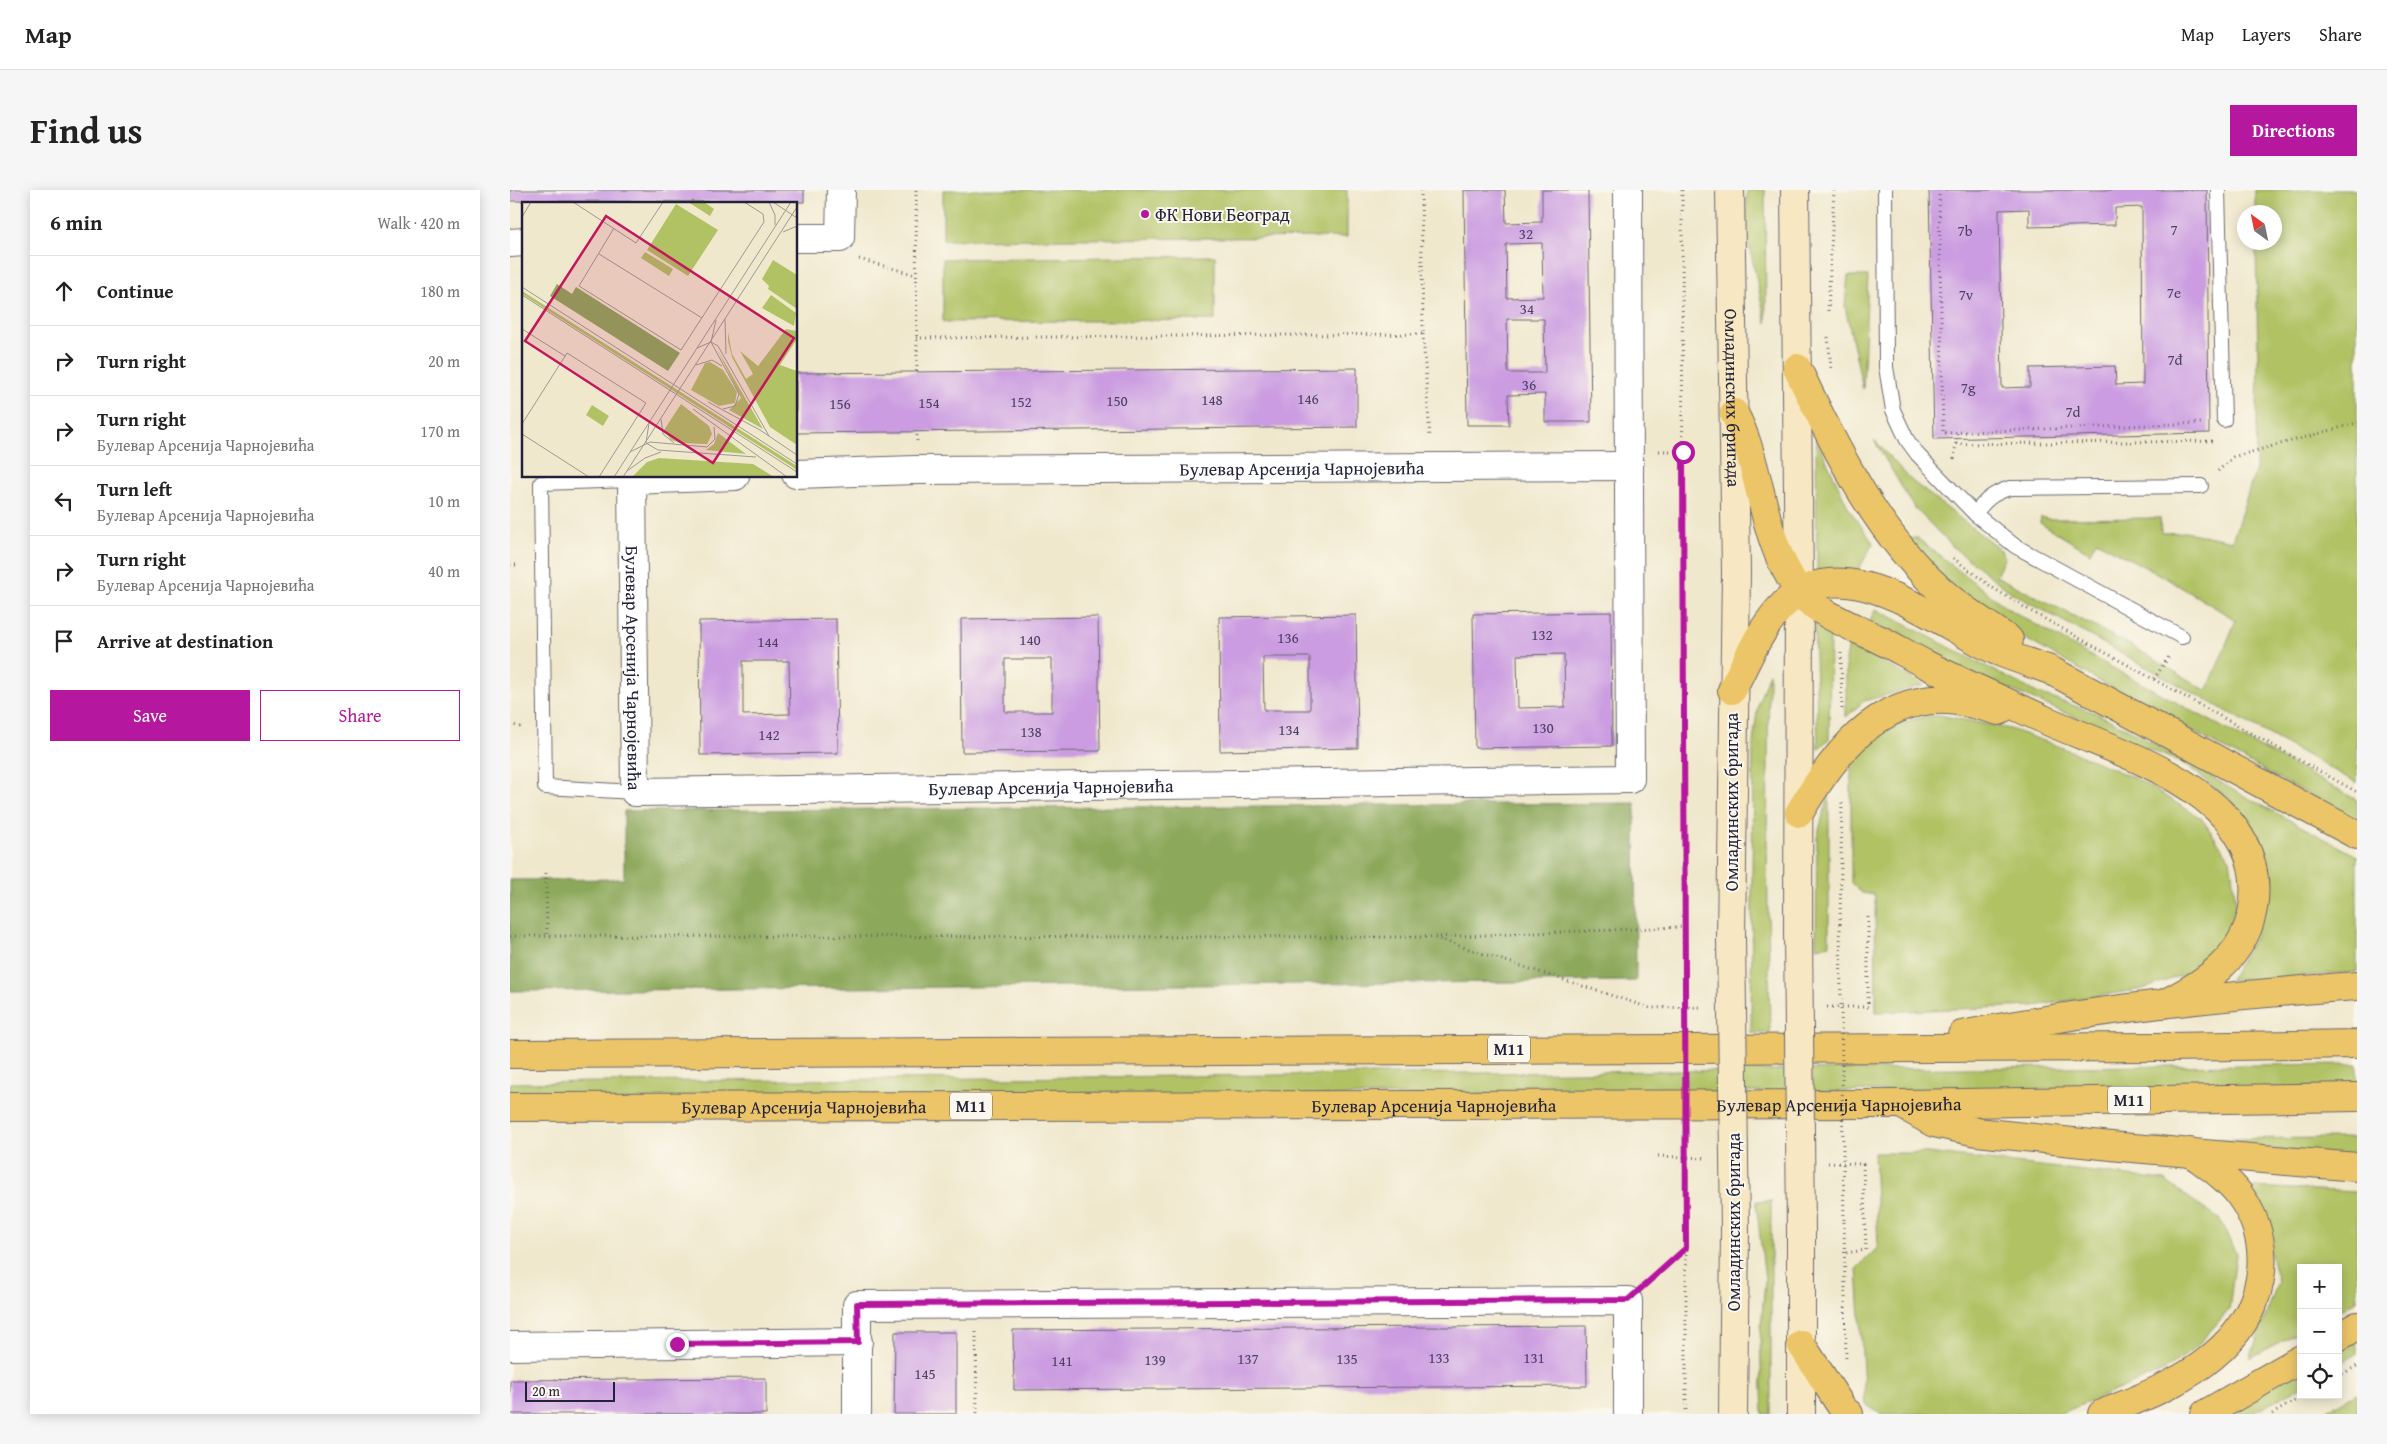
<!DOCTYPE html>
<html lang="en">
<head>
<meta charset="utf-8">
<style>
	body { margin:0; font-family:"Gentium Book Plus",serif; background:#f6f6f6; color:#222 }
	.controls { position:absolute; right:15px; bottom:15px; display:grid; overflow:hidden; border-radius:0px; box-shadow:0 2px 12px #0003 }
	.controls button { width:45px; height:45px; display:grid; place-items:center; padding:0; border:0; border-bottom:1px solid #e0e0e0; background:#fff; color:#222; font:25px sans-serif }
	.compass { position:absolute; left:1727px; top:15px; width:45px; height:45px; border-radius:50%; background:#fff; box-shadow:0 2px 12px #0003; rotate:327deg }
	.scale { position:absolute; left:15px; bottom:12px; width:90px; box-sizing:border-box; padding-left:5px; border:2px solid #22223b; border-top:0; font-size:14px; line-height:18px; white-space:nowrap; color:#22223b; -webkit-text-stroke:4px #fbf7ec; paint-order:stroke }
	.stop { position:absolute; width:15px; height:15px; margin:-11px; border:4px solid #b5179e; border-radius:50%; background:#fff }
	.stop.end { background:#b5179e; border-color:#fff; box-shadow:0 1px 5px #0008 }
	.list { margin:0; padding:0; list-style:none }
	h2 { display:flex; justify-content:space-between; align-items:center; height:65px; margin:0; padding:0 20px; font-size:21px }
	h2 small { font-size:16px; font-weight:400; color:#767676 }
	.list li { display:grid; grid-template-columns:32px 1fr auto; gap:15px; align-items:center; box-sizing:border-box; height:70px; padding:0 20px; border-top:1px solid #e0e0e0 }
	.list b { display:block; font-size:19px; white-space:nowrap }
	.list p { margin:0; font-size:16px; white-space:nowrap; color:#767676 }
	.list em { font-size:16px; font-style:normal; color:#767676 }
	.actions { display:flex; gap:10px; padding:15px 20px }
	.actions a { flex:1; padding:11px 0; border:1px solid #b5179e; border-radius:0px; text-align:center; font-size:18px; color:#b5179e }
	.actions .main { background:#b5179e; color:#fff }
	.icon { flex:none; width:28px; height:28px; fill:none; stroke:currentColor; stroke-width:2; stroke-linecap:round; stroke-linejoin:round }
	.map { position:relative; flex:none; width:1847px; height:1224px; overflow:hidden; border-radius:0px }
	header { display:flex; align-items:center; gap:30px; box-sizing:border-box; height:70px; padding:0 25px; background:#fff; border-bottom:1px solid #e0e0e0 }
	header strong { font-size:24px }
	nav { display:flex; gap:28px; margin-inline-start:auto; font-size:18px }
	.intro { display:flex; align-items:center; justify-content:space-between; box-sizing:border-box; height:120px; padding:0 30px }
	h1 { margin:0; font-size:35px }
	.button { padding:12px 22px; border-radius:0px; background:#b5179e; color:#fff; font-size:18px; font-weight:700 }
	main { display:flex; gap:30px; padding:0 30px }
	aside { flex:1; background:#fff; border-radius:0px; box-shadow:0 2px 12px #0003 }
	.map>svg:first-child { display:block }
	.green { fill:#b1c265; stroke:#6a7250 }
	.forest { fill:#8ca85a; stroke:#57654a }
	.building { fill:#cb9ce1; fill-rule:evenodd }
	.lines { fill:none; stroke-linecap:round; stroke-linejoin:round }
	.service-casing { stroke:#6a676e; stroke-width:16 }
	.minor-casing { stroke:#6a676e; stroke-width:30 }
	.secondary-casing { stroke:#6a676e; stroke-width:30 }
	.trunk-casing { stroke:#6a676e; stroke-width:30 }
	.path { stroke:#6a676e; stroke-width:3; stroke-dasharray:1 4; stroke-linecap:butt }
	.service { stroke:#fff; stroke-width:14 }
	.minor { stroke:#fff; stroke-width:28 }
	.secondary { stroke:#f7e8c3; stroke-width:28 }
	.trunk { stroke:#ecc569; stroke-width:28 }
	.secondary-bridge-casing { stroke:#6a676e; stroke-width:30; stroke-linecap:butt }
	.path-bridge { stroke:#6a676e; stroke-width:3; stroke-dasharray:1 4; stroke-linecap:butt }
	.secondary-bridge { stroke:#f7e8c3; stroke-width:28 }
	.route { stroke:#b5179e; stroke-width:6 }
	.poi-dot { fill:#b5179e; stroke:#fbf7ec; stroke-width:2 }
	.labels { text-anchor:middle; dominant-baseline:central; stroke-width:4; stroke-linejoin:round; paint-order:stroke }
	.number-label { font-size:15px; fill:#4c4064 }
	.shield { fill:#fbf7ec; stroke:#636270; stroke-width:1 }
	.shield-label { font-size:16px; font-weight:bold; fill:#22223b }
	.poi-label { font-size:18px; fill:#22223b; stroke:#fbf7ec; text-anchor:start }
	.street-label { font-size:18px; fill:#22223b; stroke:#fbf7ec }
	.inset-road { fill:none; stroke:#9e9993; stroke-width:1 }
	.view { fill:#c2185b; fill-opacity:0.15; stroke:#c2185b; stroke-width:2.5 }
	.inset-edge { fill:none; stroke:#22223b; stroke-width:2.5 }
</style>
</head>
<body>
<header>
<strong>Map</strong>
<nav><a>Map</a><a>Layers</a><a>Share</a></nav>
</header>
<div class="intro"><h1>Find us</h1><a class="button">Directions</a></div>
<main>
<aside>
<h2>6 min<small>Walk · 420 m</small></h2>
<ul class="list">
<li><svg class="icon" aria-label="ahead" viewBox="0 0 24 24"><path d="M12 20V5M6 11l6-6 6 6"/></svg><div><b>Continue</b></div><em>180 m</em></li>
<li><svg class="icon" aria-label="right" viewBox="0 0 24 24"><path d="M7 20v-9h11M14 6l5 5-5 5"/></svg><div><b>Turn right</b></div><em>20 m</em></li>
<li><svg class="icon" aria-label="right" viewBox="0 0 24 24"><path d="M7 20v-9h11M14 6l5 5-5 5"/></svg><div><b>Turn right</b><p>Булевар Арсенија Чарнојевића</p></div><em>170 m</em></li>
<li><svg class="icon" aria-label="left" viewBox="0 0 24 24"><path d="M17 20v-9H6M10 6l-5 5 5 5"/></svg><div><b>Turn left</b><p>Булевар Арсенија Чарнојевића</p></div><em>10 m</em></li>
<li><svg class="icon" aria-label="right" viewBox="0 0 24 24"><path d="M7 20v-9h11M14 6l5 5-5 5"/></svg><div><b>Turn right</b><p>Булевар Арсенија Чарнојевића</p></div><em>40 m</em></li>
<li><svg class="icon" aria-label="arrive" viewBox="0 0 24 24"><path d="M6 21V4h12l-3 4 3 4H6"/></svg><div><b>Arrive at destination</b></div></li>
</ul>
<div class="actions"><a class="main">Save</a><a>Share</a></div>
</aside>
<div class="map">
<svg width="1847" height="1224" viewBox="0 0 1847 1224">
	<rect width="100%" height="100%" fill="#fbf7ec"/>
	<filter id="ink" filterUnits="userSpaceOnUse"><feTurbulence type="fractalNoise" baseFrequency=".02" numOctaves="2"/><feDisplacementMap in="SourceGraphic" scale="10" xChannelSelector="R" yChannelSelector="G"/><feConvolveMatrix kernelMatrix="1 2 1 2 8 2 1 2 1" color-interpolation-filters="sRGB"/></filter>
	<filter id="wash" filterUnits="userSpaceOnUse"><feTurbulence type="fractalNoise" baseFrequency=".0096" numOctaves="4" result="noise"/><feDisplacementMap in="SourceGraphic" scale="20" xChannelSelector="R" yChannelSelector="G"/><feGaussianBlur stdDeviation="1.12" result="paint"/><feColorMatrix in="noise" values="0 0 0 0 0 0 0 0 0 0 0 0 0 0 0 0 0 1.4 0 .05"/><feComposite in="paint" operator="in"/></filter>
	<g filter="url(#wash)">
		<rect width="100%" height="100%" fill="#f0e8cd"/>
		<g class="green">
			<path d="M 433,0 L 837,0 L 837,47 L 433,50 Z"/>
			<path d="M 1237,0 L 1255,0 L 1256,133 L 1236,41 Z"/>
			<path d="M 1745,0 L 1847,0 L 1847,593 L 1502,403 L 1444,358 L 1403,316 L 1364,250 L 1402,291 L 1491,360 L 1495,367 L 1486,386 L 1622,456 L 1697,501 L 1726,430 L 1654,387 L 1586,351 L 1580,363 L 1530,333 L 1531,327 L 1538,329 L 1650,328 L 1651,343 L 1676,342 L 1722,351 L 1746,279 L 1748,168 L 1746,53 L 1764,52 L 1764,22 L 1745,22 Z"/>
			<path d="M 705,66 L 705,130 L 433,132 L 433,69 Z"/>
			<path d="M 1338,86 L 1358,86 L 1353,199 L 1335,116 Z"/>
			<path d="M 1306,248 L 1339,319 L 1363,353 L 1348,381 L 1307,381 Z"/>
			<path d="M 1407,348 L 1497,418 L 1577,464 L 1847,610 L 1847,631 L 1584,488 L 1474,425 L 1390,349 Z"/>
			<path d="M 1366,419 L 1529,504 L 1586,523 L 1622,541 L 1727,602 L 1847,666 L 1847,782 L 1719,791 L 1745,747 L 1746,652 L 1721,610 L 1676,575 L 1436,472 L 1360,431 Z"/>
			<path d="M 1304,433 L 1320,444 L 1319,549 L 1308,559 Z"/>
			<path d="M 1339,454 L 1414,495 L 1354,511 L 1336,527 L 1336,470 Z"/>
			<path d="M 1259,483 L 1257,654 L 1260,843 L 1241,843 L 1243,553 L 1248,514 Z"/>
			<path d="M 1429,525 L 1500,539 L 1551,557 L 1627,589 L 1691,628 L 1720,669 L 1726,714 L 1715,749 L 1681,782 L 1633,799 L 1524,816 L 1366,822 L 1365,705 L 1352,703 L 1341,693 L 1341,572 C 1374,540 1381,531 1429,525 Z"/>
			<path d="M 1319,604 L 1319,755 L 1306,757 L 1307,647 Z"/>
			<path d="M 1847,874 L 1847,897 L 0,913 L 0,893 Z"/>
			<path d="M 1847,948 L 1847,967 L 1645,949 Z"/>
			<path d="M 1364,963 L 1417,963 L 1654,990 L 1710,1030 L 1726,1064 L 1719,1120 L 1684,1159 L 1653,1181 L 1549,1224 L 1371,1224 L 1355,1214 L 1347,1078 L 1368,1057 Z"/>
			<path d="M 1743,997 L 1847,1002 L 1847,1111 L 1828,1121 L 1828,1078 L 1791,1078 L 1791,1141 L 1740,1168 L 1768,1092 Z"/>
			<path d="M 1246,1011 L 1261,1011 L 1261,1224 L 1253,1224 L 1250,1150 L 1255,1090 Z"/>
			<path d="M 1847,1146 L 1847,1164 L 1828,1175 L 1828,1156 Z"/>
			<path d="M 1791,1178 L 1791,1197 L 1741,1224 L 1710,1224 Z"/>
			<path d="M 1847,1203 L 1847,1224 L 1809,1224 Z"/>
		</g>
		<path class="forest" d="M 1125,613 L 1126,791 L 0,801 L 0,690 L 114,689 L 114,621 Z"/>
		<g id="blocks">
			<g class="building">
				<path d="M 0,0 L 294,0 L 294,12 L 0,11 Z"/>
				<path d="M 954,0 L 995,0 L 996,33 L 1032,32 L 1032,0 L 1078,0 L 1081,232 L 1035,232 L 1035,204 L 1000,205 L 998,205 L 999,235 L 957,235 ZM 1032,53 L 1033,107 L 997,108 L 996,54 ZM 997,129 L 1034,129 L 1035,183 L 998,183 Z"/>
				<path d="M 1419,0 L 1697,0 L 1699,243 L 1424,249 ZM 1632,17 L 1633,194 L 1606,195 L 1605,176 L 1520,178 L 1520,197 L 1492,198 L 1489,20 L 1519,19 L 1519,37 L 1605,35 L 1605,18 Z"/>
				<path d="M 847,178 L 847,237 L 286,243 L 286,183 Z"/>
				<path d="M 1101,422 L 1102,556 L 965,558 L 963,424 ZM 1054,464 L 1055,517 L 1008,518 L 1007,465 Z"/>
				<path d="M 846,425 L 848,558 L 710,561 L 709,427 ZM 753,467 L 800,467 L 800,520 L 754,520 Z"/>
				<path d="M 588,427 L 590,561 L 452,562 L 451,429 ZM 495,469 L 542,469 L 542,522 L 495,522 Z"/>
				<path d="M 326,429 L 328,563 L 190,565 L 189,431 ZM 233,471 L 279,471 L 280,524 L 233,525 Z"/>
				<path d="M 1076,1136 L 1077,1196 L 504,1200 L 503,1140 Z"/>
				<path d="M 385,1142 L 446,1142 L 446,1224 L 384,1224 Z"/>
				<path d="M 256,1188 L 256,1224 L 0,1224 L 0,1190 Z"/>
			</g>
		</g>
	</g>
	<g filter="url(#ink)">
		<use href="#blocks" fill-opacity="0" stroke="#6a676e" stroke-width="1"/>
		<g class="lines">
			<g class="service-casing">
				<g id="service">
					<path d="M 1375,0 L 1376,177 L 1383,220 L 1397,250 L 1408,265 L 1465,324 C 1475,310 1483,303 1500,298 L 1691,296"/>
					<path d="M 1708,0 L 1714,230"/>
					<path d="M 122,290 L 31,293 L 35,597 L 125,602"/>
					<path d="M 1465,324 L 1505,356 L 1672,447"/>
				</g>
			</g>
			<g class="minor-casing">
				<g id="minor">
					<path d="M 286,48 L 330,48 L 331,0"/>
					<path d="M 0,53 L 14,52"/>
					<path id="s1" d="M 286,284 L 405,280 L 1119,276"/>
					<path id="s2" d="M 122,286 L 125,602 L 1120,589 L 1118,0"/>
					<path d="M 122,290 L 225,286"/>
					<path d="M 0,1156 L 348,1152"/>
					<path d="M 347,1224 L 347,1115 L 1118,1111 L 1118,1224"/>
				</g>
			</g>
			<g class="secondary-casing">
				<g id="secondary">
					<path id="s3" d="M 1220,0 L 1226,382 L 1221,747"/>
					<path d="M 1285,0 L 1289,402 L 1288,742"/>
					<path d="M 1223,1224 L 1225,1041"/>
					<path d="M 1291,1224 L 1291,1040"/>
				</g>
			</g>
			<g class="trunk-casing">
				<g id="trunk">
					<path d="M 1287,178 C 1326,259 1367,346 1437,406 C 1456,422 1478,435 1499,450"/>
					<path d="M 1224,223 C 1251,274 1250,337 1280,387 C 1283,392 1286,399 1290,403 C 1310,424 1339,435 1364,447 C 1382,455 1399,466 1417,475 C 1455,494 1495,511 1533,529 C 1612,565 1761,603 1743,718 C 1735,767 1694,794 1653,814"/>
					<path d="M 1222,500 C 1236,472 1249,441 1270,418 C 1331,351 1427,434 1487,461 C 1504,468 1523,474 1540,480 L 1847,645"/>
					<path d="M 1289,623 C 1321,569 1365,506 1437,510 C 1455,511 1472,516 1489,521"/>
					<path d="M 1452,845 C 1582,819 1715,805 1847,796"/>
					<path d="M 0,864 L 1657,857 L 1847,854"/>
					<path d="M 1391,914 L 1424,933 L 1467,942 L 1611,957 L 1847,977"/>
					<path id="s4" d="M 0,917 L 1390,914 L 1847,907"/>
					<path d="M 1828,1147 L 1847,1136"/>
					<path d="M 1291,1154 L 1333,1219 L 1339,1224"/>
					<path d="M 1592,1224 C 1630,1208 1672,1193 1703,1166 C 1753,1125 1769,1059 1729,1004 C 1716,987 1697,975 1680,962"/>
					<path d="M 1695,1224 L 1791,1169"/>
				</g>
			</g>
			<g class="path">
				<path d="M 406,0 L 407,182"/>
				<path d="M 1172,0 L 1174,747"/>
				<path d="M 1429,0 L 1433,243 L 1691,233 L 1691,231"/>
				<path d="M 349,69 L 406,85"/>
				<path d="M 1318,121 L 1324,0"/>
				<path d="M 913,144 L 920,248"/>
				<path d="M 1318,147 L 1321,178"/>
				<path d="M 406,148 L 913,144 L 911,0"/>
				<path d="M 407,251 L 407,242"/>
				<path d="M 1446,254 L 1705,251"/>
				<path d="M 1149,261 L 1173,261"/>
				<path d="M 1444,269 L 1447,243"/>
				<path d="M 1708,281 L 1723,267 L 1847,233"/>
				<path d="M 1443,368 L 1483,398 L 1524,423 L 1847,602"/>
				<path d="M 0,375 L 9,375"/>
				<path d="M 1331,463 L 1332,519"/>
				<path d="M 1644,489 L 1660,465"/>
				<path d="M 0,534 L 13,538"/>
				<path d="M 36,683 L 37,746"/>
				<path d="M 1330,734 L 1332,611"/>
				<path d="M 0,746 L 922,747 L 1140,818 L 1193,817"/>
				<path d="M 925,747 L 1174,737"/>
				<path d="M 1317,817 L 1358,817 L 1358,727"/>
				<path d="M 1148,966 L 1194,968"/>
				<path d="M 1318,973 L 1353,974 L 1356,1060 L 1335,1063"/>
				<path d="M 1334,1032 L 1336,1169"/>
				<path d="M 1176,1044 L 1176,1224"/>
				<path d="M 1138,1092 L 1176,1058"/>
				<path d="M 466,1142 L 467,1224"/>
				<path d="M 1828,1186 L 1847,1176"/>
				<path d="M 1762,1224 L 1795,1205"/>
			</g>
			<use href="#service" class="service"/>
			<use href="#minor" class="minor"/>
			<use href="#secondary" class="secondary"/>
			<use href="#trunk" class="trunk"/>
			<g class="secondary-bridge-casing">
				<g id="secondary-bridge">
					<path d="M 1288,742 L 1291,1040"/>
					<path d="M 1221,747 L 1225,1041"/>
				</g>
			</g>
			<g class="path-bridge">
				<path d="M 1330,734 L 1334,1032"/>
				<path d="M 1174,747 L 1176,1044"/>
			</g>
			<use href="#secondary-bridge" class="secondary-bridge"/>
		</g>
	</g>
	<g class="lines" filter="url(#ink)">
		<path class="route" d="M 167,1154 L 348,1152 L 347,1114 L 1118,1110 L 1176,1058 L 1173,262"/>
	</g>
	<circle class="poi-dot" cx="635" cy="24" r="5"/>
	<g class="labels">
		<g class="number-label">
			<text x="1664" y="39">7</text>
			<text x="1455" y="40">7b</text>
			<text x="1016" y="43">32</text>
			<text x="1664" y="102">7e</text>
			<text x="1456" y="104">7v</text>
			<text x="1017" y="118">34</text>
			<text x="1665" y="169">7đ</text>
			<text x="1019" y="194">36</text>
			<text x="1458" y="197">7g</text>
			<text x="798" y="208">146</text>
			<text x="702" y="209">148</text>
			<text x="607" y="210">150</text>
			<text x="511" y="211">152</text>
			<text x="419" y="212">154</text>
			<text x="330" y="213">156</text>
			<text x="1563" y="221">7d</text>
			<text x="1032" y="444">132</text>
			<text x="778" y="447">136</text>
			<text x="520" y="449">140</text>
			<text x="258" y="451">144</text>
			<text x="1033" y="537">130</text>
			<text x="779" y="539">134</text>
			<text x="521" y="541">138</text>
			<text x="259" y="544">142</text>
			<text x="929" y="1167">133</text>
			<text x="1024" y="1167">131</text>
			<text x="738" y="1168">137</text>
			<text x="837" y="1168">135</text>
			<text x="645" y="1169">139</text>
			<text x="552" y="1170">141</text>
			<text x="415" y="1183">145</text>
		</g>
		<g class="shield">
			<rect x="978" y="845.5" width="42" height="27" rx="4"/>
			<rect x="1598" y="896.5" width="42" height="27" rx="4"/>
			<rect x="440" y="902.5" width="42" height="27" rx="4"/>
		</g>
		<g class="shield-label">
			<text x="999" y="859">M11</text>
			<text x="1619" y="910">M11</text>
			<text x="461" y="916">M11</text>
		</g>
		<g class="poi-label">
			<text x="645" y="24">ФК Нови Београд</text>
		</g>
		<g class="street-label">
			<text stroke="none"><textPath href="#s3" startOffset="208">Омладинских бригада</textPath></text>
			<text stroke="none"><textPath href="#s1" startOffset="506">Булевар Арсенија Чарнојевића</textPath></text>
			<text stroke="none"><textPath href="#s2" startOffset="192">Булевар Арсенија Чарнојевића</textPath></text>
			<text stroke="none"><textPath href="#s2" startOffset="732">Булевар Арсенија Чарнојевића</textPath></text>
			<text transform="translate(1221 612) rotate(-90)">Омладинских бригада</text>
			<text stroke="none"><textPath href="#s4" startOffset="1329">Булевар Арсенија Чарнојевића</textPath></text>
			<text stroke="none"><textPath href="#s4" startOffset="924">Булевар Арсенија Чарнојевића</textPath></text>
			<text stroke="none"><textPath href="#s4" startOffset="294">Булевар Арсенија Чарнојевића</textPath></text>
			<text transform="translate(1223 1032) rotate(-90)">Омладинских бригада</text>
		</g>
	</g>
	<g transform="translate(12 12)">
		<rect width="275" height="275" fill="#f0e8cd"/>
		<path d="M 166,0 L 182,0 L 192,7 L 188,14 ZM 154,2 L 196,28 L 166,74 L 125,48 ZM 123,50 L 151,67 L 147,74 L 119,56 ZM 251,58 L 275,73 L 275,107 L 246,87 L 247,84 L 240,77 ZM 0,89 L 275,264 L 275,268 L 0,92 ZM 249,93 L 274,111 L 272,124 L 240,106 ZM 264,127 L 275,129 L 275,137 L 258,163 L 275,169 L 275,243 L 248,225 L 210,155 L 206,139 L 206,130 L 210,152 L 224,177 L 231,172 L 218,149 L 236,164 ZM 195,147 L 241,227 L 207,208 L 219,196 ZM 188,160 L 201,168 L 215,190 L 213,201 L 197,204 L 169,188 L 183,161 ZM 159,202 L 187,224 L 190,232 L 185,242 L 158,241 L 149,238 L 142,228 ZM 70,203 L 87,214 L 81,224 L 64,213 ZM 196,231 L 224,252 L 184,248 L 192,242 ZM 137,256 L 231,262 L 252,275 L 110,275 L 125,260 Z" fill="#b1c265"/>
		<path d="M 35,82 L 50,92 L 54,85 L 158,151 L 146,169 L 28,94 Z" fill="#8ca85a"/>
		<path class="inset-road" d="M 51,0 L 114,41 L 141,0M 247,0 L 253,13 L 253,23M 251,0 L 275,16M 0,15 L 9,0M 92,26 L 57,84 L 159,148 L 242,20 L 241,12 L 222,0M 261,30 L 275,24M 77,52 L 180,116M 0,85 L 275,262M 0,93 L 275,270M 203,117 L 204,152M 194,118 L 189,140 L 217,192 L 213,204 L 201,207M 0,127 L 43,154M 175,146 L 189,140 L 196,144 L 247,234M 174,163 L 190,158 L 200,164M 186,200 L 238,228 L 275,253M 171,207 L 265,275M 139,217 L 141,232 L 152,241M 127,221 L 124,241 L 136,248 L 234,255M 0,222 L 45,151 L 124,201 L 77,275M 0,232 L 67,275M 108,250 L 128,240 L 185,245 L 193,237 L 192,225M 105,269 L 123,256 L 139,250M 92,275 L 269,0M 101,275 L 275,5"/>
		<path class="view" d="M 84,14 L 272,136 L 191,261 L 3,139 Z"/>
		<rect width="275" height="275" class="inset-edge"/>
	</g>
</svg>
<div class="controls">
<button>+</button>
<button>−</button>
<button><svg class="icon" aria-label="locate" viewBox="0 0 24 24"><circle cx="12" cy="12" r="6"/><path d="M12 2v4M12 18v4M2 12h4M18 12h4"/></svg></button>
</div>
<svg class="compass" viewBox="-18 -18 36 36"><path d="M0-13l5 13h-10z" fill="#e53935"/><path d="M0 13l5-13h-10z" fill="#767676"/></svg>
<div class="scale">20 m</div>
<div class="stop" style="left:1173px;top:262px"></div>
<div class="stop end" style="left:167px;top:1154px"></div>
</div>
</main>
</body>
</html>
